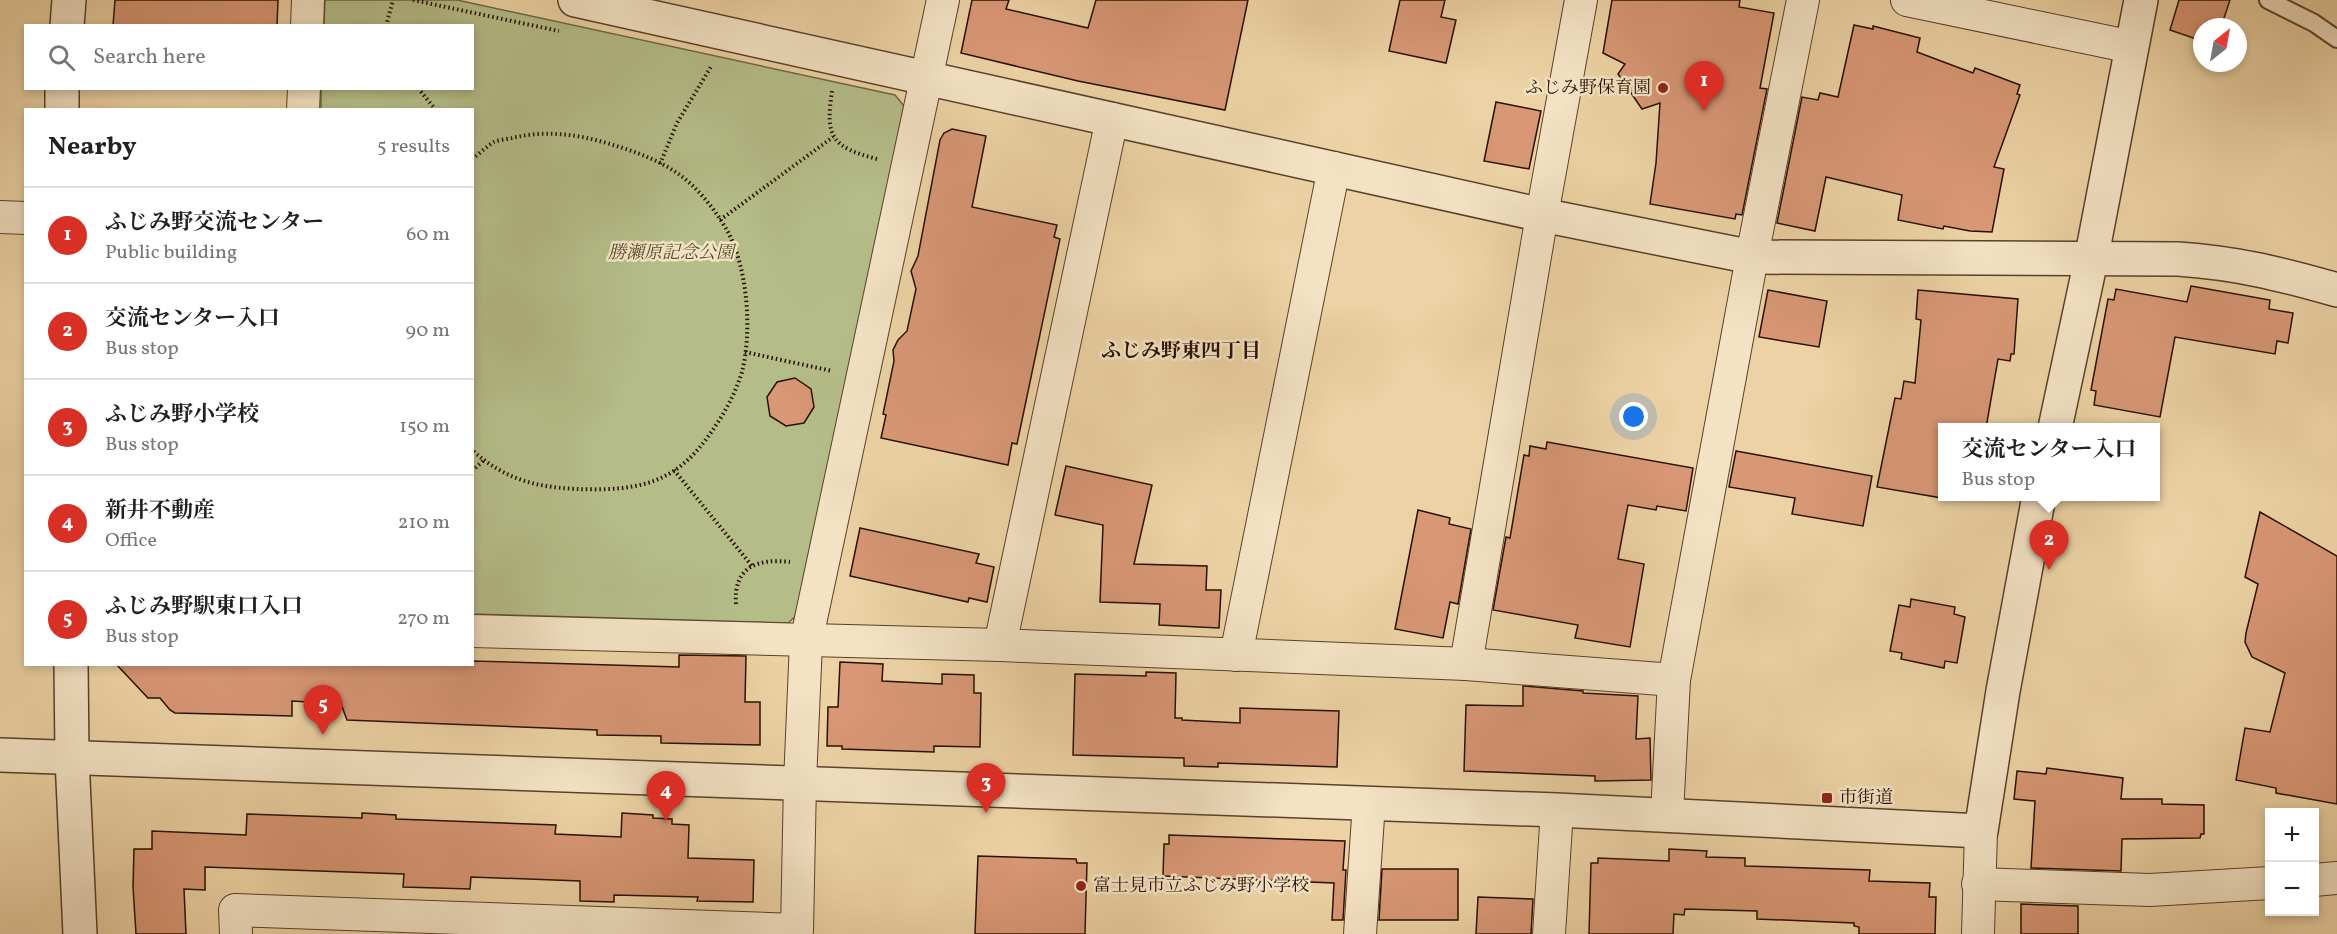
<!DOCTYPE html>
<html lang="en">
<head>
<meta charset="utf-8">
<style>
	body { margin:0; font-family:Vollkorn,"Noto Serif JP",serif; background:#f2f2f2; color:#202124 }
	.controls { position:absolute; right:18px; bottom:18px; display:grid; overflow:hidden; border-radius:0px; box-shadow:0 3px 9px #0003 }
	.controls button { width:54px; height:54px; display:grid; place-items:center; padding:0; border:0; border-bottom:2px solid #e0e0e0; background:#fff; color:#202124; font:30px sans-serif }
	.compass { position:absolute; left:2193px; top:18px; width:54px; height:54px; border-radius:50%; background:#fff; box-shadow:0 3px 9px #0003; rotate:31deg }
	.you { position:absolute; left:1634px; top:417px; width:21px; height:21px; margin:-15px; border:4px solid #fff; border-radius:50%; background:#1a73e8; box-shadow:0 0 0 9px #1a73e833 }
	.badge { display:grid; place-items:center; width:39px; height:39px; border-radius:50%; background:#d93025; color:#fff; font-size:20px; font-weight:700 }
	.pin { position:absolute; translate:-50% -50px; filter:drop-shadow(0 2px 3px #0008) }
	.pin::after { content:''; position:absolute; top:32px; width:21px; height:18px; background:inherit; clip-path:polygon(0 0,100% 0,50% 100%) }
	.popup { position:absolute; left:1938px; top:423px; width:222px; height:78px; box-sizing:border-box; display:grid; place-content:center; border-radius:0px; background:#fff; filter:drop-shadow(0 2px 4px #0005); font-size:20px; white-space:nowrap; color:#757577 }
	.popup b { font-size:22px; color:#202124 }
	.popup::after { content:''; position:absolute; left:50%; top:100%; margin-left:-12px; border:12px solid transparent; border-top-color:#fff }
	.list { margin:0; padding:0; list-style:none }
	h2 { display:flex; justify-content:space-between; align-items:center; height:78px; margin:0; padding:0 24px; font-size:26px }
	h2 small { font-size:20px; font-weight:400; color:#757577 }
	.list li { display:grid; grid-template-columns:39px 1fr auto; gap:18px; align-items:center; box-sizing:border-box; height:96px; padding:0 24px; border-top:2px solid #e0e0e0 }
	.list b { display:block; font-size:22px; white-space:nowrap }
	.list p { margin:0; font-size:20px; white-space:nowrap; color:#757577 }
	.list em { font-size:20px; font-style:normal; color:#757577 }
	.icon { flex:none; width:33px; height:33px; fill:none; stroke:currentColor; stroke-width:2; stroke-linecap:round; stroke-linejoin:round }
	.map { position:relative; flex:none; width:2337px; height:934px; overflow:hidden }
	.search { position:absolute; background:#fff; box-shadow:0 3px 9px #0003; left:24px; top:24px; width:450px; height:66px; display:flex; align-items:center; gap:15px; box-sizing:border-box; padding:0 21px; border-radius:0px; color:#757577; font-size:22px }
	.panel { position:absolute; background:#fff; box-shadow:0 3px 9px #0003; left:24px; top:108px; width:450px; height:558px; border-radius:0px }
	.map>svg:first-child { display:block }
	.green { fill:#b4bd88; stroke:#6e6744; stroke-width:1.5 }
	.building { fill:#d89775; stroke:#281100; stroke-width:1.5 }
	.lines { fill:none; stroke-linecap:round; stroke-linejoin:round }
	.service-casing { stroke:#594129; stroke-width:20 }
	.minor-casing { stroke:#594129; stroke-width:34 }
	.tertiary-casing { stroke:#594129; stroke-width:36 }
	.path { stroke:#281100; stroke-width:4; stroke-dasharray:1.5 3; stroke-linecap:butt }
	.service { stroke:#f3e2c4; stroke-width:16 }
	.minor { stroke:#f3e2c4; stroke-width:32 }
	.tertiary { stroke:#f3e2c4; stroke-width:33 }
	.poi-dot { fill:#8f2418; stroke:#f3e2c4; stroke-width:2 }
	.labels { text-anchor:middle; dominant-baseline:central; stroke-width:5; stroke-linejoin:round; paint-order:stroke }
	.poi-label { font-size:18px; fill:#281100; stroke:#f3e2c4; text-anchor:start }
	.park-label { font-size:18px; font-style:italic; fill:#594d30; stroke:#f3e2c4 }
	.neighbourhood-label { font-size:20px; font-weight:bold; fill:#281100; stroke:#f3e2c4 }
</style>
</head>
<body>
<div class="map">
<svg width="2337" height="934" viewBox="0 0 2337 934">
	<rect width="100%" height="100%" fill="#ecd2a4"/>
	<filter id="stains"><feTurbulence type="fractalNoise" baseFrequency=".00333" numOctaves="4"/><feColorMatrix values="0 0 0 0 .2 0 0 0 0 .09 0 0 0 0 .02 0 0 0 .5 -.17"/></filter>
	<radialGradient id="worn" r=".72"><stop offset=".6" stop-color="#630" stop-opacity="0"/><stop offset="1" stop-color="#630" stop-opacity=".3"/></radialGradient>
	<path class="green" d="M 325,0 L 457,0 L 895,95 L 904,106 L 798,614 L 788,623 L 473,614 L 472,110 L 321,110 L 321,89 L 472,88 L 472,26 L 324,25 Z"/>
	<g class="building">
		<path d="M 115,0 L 278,0 L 277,26 L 113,26 Z"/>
		<path d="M 972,0 L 1009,0 L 1006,9 L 1088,28 L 1096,0 L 1248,0 L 1225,110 L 1078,81 L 961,53 Z"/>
		<path d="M 1400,0 L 1445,0 L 1441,17 L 1456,20 L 1446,63 L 1389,51 Z"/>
		<path d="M 1612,0 L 1740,0 L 1739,7 L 1774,13 L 1760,88 L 1767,89 L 1742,215 L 1736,214 L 1735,219 L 1650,204 L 1656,163 L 1660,103 L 1642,109 L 1618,74 L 1625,64 L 1603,53 Z"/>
		<path d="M 2179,0 L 2230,0 L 2221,27 L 2202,27 L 2202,41 L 2170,30 Z"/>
		<path d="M 1854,25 L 1873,29 L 1873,26 L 1920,38 L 1917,52 L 1973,73 L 1975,68 L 2020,85 L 2017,94 L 2020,95 L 1994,167 L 2004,169 L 1992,232 L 1970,231 L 1944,226 L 1943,229 L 1898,220 L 1902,195 L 1826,177 L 1815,231 L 1777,223 L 1802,97 L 1818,100 L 1820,93 L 1838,97 Z"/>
		<path d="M 1496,102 L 1541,111 L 1529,169 L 1484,161 Z"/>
		<path d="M 952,129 L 986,136 L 972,207 L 1057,225 L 1054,237 L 1060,239 L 1017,444 L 1012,443 L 1008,465 L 881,438 L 886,415 L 883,414 L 894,361 L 893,350 L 898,340 L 907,331 L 916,289 L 911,271 L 918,256 L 940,140 L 944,133 Z"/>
		<path d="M 2191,286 L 2270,300 L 2269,309 L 2293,313 L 2288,343 L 2277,341 L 2275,354 L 2175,337 L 2160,417 L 2094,405 L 2096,391 L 2091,390 L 2108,299 L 2114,300 L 2116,289 L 2187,302 Z"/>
		<path d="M 1768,290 L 1827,301 L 1819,347 L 1759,337 Z"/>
		<path d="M 1918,290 L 2018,299 L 2014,354 L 2011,354 L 2010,361 L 1998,359 L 1986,428 L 1942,428 L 1942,498 L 1877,487 L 1895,398 L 1901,399 L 1904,381 L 1915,383 L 1921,320 L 1916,319 Z"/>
		<path d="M 795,378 L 811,389 L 814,407 L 804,423 L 786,426 L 770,416 L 767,397 L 777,382 Z"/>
		<path d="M 1547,442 L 1693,468 L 1686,511 L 1657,506 L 1656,510 L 1628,505 L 1618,559 L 1644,564 L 1630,647 L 1575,638 L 1578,625 L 1493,610 L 1506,537 L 1510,538 L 1524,455 L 1529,456 L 1530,446 L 1546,449 Z"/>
		<path d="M 1736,451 L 1872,476 L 1863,526 L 1792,514 L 1795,498 L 1729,487 Z"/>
		<path d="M 1066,466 L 1152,485 L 1134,564 L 1207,566 L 1206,590 L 1221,590 L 1219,628 L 1159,625 L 1160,604 L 1100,602 L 1103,525 L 1055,515 Z"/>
		<path d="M 1418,510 L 1450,518 L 1449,524 L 1471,529 L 1458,604 L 1450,602 L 1443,638 L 1395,629 Z"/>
		<path d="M 2260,512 L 2337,556 L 2337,804 L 2276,793 L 2276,788 L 2236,780 L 2245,728 L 2270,732 L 2285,673 L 2252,657 L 2245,642 L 2246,633 L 2258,584 L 2245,577 Z"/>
		<path d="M 860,528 L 979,554 L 976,563 L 994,567 L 987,602 L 969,598 L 968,602 L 850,576 Z"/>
		<path d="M 1911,599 L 1955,607 L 1954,614 L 1965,617 L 1957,663 L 1945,661 L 1944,668 L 1901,659 L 1902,653 L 1890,651 L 1899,605 L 1910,607 Z"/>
		<path d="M 679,655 L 746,656 L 745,702 L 760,702 L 760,745 L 661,743 L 661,736 L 597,735 L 597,730 L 347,720 L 341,704 L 292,701 L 292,716 L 175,713 L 170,710 L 160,698 L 148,698 L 116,664 L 472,664 L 472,661 L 679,667 Z"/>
		<path d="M 840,662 L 883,664 L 882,681 L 942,684 L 942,674 L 974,675 L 974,693 L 981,693 L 980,747 L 934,746 L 934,752 L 842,749 L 842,746 L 827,746 L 828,707 L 838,707 Z"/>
		<path d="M 1146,672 L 1176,673 L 1175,718 L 1182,718 L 1182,720 L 1240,723 L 1240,708 L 1339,711 L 1337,767 L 1218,763 L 1218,767 L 1184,766 L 1184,758 L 1073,755 L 1075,674 L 1146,676 Z"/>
		<path d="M 1523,686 L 1583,691 L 1583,693 L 1638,696 L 1636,739 L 1650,738 L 1651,780 L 1595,781 L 1595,776 L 1464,771 L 1466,705 L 1523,706 Z"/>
		<path d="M 2047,768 L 2123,778 L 2121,799 L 2162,799 L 2162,804 L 2204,805 L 2204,834 L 2201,834 L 2200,838 L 2122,839 L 2121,871 L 2031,868 L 2035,801 L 2014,799 L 2017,771 L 2046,774 Z"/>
		<path d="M 362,813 L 396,815 L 396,819 L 556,825 L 555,834 L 621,837 L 622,813 L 653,815 L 653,818 L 672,819 L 672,824 L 689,825 L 688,858 L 754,860 L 753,902 L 697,901 L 698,897 L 614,895 L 614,902 L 580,901 L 580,881 L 471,877 L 470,889 L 403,887 L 404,874 L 205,867 L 205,890 L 184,889 L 186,934 L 136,934 L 133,887 L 134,849 L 152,849 L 152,831 L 246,835 L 247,814 L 362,818 Z"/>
		<path d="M 1169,835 L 1345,841 L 1343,870 L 1346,870 L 1343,920 L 1332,920 L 1334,883 L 1163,876 L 1164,844 L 1169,844 Z"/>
		<path d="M 1669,849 L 1707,851 L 1706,857 L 1745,858 L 1745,866 L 1870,870 L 1869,881 L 1930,883 L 1929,897 L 1936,897 L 1935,934 L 1859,934 L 1859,927 L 1854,926 L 1854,923 L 1757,919 L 1757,911 L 1685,909 L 1684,915 L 1674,914 L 1673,934 L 1589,934 L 1591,863 L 1598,863 L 1598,858 L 1669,861 Z"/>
		<path d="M 978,856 L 1076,859 L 1077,863 L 1087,863 L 1085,934 L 975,934 Z"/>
		<path d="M 1382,869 L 1458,869 L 1458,920 L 1379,920 Z"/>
		<path d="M 1478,897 L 1533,899 L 1531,934 L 1476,934 Z"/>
		<path d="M 2021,904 L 2078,906 L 2078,934 L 2021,934 Z"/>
	</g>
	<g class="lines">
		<g class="service-casing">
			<path id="service" d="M 2268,0 L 2314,23 L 2337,39"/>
		</g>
		<g class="minor-casing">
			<g id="minor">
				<path d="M 1907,0 L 2132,47"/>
				<path d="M 307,26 L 308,0"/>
				<path d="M 303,110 L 304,88"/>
				<path d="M 0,217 L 26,218"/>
				<path d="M 472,631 L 1000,645 L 1466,664 L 1674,680"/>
				<path d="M 1000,645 L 1112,119"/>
				<path d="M 1236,655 L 1334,168"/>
				<path d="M 1466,664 L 1542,215 L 1581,0"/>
				<path d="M 1667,814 L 1674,680 L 1755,241 L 1803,0"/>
				<path d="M 2314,880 L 2337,878"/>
				<path d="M 1978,884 L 2150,890 L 2270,883"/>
				<path d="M 236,934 L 235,910 L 797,930 L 800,782 L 806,642 L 943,0"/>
				<path d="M 1360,934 L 1369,803"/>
				<path d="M 1549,934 L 1557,810"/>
				<path d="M 1978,934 L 1981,831"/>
			</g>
		</g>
		<g class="tertiary-casing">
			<g id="tertiary">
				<path d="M 575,0 L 1542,215 L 1752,257 L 2178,259 C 2237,263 2281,274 2337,290"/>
				<path d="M 67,26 L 69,0"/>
				<path d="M 62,110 L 62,88"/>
				<path d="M 2055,428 L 2091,260 L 2141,0"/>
				<path d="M 71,664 L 72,758 L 80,934"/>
				<path d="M 0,755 L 1557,810 L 1981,831 L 2003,691 L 2039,496"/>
			</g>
		</g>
		<g class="path">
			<path d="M 413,0 L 559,31"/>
			<path d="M 386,26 L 393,0"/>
			<path d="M 418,88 L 436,110"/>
			<path d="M 832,91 C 825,138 832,147 877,159"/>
			<path d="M 472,159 C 479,154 487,146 494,142 C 499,140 506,139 512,138 C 545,130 577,134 610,144 C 640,153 671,164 694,187 C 707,200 720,217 729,234 C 748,272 752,332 742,372 C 736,391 727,409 716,425 C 703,445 687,465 665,476 C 638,490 605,490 576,489 C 535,487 504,479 472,450"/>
			<path d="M 660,164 L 677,123 L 712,65"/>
			<path d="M 720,220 L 833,137"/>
			<path d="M 745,352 L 832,371"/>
			<path d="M 674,470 L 752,566"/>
			<path d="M 472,471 L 484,460"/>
			<path d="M 736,604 C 733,567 758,558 790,562"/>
		</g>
		<use href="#service" class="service"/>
		<use href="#minor" class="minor"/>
		<use href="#tertiary" class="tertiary"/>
	</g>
	<g class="poi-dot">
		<circle cx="1663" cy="88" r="6"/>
		<rect x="1821" y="792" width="12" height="12" rx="3"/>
		<circle cx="1081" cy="886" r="6"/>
	</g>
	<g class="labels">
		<g class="poi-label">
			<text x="1651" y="88" text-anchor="end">ふじみ野保育園</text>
			<text x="1839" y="798">市街道</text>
			<text x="1093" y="886">富士見市立ふじみ野小学校</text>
		</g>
		<g class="park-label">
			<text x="671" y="253">勝瀬原記念公園</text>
		</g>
		<g class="neighbourhood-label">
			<text x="1181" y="352">ふじみ野東四丁目</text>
		</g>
	</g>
	<rect width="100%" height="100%" filter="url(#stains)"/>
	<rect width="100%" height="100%" fill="url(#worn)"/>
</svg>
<div class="controls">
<button>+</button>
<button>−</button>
</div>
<svg class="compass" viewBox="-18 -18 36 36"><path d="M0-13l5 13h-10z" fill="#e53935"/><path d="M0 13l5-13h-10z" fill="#757577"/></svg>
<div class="you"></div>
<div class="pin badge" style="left:1704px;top:111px">1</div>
<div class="pin badge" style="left:2049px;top:570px">2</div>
<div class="popup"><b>交流センター入口</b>Bus stop</div>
<div class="pin badge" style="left:986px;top:813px">3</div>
<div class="pin badge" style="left:666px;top:821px">4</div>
<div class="pin badge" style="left:323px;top:735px">5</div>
<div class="search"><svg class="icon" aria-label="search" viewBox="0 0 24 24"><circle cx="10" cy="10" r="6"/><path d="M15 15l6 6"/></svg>Search here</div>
<section class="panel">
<h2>Nearby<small>5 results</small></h2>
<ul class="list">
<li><span class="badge">1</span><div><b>ふじみ野交流センター</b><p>Public building</p></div><em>60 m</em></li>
<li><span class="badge">2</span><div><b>交流センター入口</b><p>Bus stop</p></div><em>90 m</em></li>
<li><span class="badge">3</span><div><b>ふじみ野小学校</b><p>Bus stop</p></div><em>150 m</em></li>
<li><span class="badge">4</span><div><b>新井不動産</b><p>Office</p></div><em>210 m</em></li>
<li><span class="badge">5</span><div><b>ふじみ野駅東口入口</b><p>Bus stop</p></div><em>270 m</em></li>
</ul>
</section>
</div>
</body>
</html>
